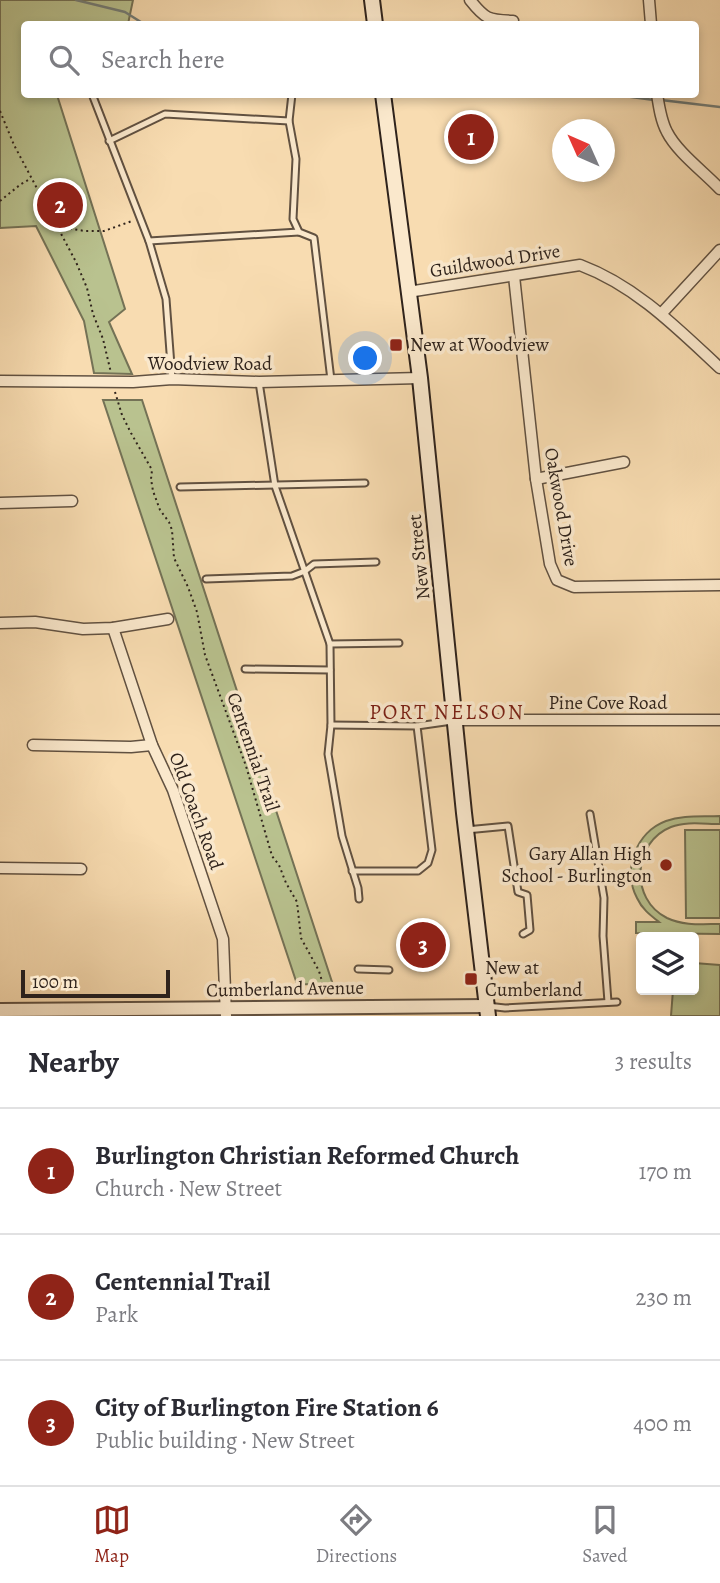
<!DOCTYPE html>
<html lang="en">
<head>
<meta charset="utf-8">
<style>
	body { margin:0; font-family:Alegreya,serif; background:#f2f2f3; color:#2b2b33 }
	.controls { position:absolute; right:21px; bottom:21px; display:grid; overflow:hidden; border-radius:7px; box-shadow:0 4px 10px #0003 }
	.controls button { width:63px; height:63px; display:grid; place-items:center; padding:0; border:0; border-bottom:2px solid #e1e1e2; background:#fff; color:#2b2b33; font:35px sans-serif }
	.compass { position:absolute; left:552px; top:119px; width:63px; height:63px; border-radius:50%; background:#fff; box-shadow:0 4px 10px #0003; rotate:315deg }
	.scale { position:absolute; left:21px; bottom:18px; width:149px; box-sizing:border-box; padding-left:7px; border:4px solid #2f231c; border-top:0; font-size:19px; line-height:24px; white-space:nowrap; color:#2f231c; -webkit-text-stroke:5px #fae8cc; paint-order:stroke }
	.you { position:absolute; left:366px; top:359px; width:24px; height:24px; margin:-18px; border:5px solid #fff; border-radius:50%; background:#1a73e8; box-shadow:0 0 0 10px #1a73e833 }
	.badge { display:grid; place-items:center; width:46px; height:46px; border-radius:50%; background:#8f2418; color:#fff; font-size:23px; font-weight:700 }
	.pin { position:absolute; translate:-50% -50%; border:4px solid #fff; box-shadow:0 2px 7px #0006 }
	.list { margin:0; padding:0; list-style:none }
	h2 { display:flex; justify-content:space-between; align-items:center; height:91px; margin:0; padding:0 28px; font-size:30px }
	h2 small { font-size:23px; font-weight:400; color:#7c7c81 }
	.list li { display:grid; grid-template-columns:46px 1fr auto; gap:21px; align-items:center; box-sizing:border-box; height:126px; padding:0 28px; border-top:2px solid #e1e1e2 }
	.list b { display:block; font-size:26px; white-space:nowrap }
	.list p { margin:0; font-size:23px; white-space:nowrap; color:#7c7c81 }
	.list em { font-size:23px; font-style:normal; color:#7c7c81 }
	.icon { flex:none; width:38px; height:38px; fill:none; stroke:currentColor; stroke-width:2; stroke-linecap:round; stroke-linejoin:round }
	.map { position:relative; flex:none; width:720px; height:1016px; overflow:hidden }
	.search { position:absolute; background:#fff; box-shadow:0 4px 10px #0003; left:21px; right:21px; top:21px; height:77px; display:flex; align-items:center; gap:18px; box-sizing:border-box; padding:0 24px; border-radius:7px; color:#7c7c81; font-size:26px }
	.sheet { height:469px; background:#fff }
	nav { display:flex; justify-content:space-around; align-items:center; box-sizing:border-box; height:98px; border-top:2px solid #e1e1e2; background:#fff; font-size:19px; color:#7c7c81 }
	nav a { display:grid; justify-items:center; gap:4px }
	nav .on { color:#8f2418 }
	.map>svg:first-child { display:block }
	.green { fill:#b9c28f; stroke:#747256; stroke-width:2 }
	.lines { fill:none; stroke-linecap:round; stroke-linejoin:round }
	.stream { stroke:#737d78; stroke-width:2.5 }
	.service-casing { stroke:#615141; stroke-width:9 }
	.minor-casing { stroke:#615141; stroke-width:13 }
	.tertiary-casing { stroke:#615141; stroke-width:16 }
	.secondary-casing { stroke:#2f231c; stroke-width:18 }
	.path { stroke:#2f231c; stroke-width:2; stroke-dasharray:2 3.5; stroke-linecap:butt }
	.service { stroke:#fae8cc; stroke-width:5 }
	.minor { stroke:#fae8cc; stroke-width:10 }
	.tertiary { stroke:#fae8cc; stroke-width:12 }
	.secondary { stroke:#fae8cc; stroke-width:14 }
	.poi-dot { fill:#8f2418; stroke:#fae8cc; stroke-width:2.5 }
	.labels { text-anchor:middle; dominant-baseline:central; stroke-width:7; stroke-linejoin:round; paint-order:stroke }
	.street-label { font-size:19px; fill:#2f231c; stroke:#fae8cc }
	.poi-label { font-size:19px; fill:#2f231c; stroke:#fae8cc; text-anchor:start }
	.neighbourhood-label { font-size:21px; letter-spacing:2px; fill:#7a1f14; stroke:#fae8cc }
</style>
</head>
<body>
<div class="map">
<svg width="720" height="1016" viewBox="0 0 720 1016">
	<rect width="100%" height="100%" fill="#f8dcb1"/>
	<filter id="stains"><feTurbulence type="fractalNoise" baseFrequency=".00286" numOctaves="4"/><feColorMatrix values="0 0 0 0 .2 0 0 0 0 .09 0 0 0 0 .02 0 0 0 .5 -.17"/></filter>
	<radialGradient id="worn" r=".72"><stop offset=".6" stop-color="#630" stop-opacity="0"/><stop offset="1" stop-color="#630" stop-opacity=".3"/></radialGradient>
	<g class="green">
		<path d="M 0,0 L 133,0 L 128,24 L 24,24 L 24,94 L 57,95 L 125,309 L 109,322 L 132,374 L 94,373 L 84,321 L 36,226 L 0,228 Z"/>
		<path d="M 103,400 L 142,400 L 333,985 L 297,984 Z"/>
		<path d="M 720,816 L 720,824 C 704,824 686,821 671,827 C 633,842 629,899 667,918 C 684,926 702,924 720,924 L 720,934 L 636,933 L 636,922 L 659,922 C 650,915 642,909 637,898 C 622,870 636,832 666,821 C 683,815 702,817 720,816 Z"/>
		<path d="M 685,830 L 720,830 L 720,918 L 686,918 Z"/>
		<path d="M 694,963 L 720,965 L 720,1016 L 671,1016 L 673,990 L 694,990 Z"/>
	</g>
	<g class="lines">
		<g class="stream">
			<path d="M 76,0 L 125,12 L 144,24"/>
			<path d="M 609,94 L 654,100"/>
			<path d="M 661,100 L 720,107"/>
		</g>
		<g class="service-casing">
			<g id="service">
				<path d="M 92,94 L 149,241 L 166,299 L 172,379"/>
				<path d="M 292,94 L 289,121 L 296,159 L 293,219 L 299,232 L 314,238 L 331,380"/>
				<path d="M 109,141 L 165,114 L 289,121"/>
				<path d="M 149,241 L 299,232"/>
				<path d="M 259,382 L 275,486 L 330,644 L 331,725 L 328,754 L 342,836 L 358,888 L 359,899"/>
				<path d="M 180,487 L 365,483"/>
				<path d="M 206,579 L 292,576 L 305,571 L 314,564 L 376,562"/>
				<path d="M 330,644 L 399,643"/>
				<path d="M 245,669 L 330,670"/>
				<path d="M 331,725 L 417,726 L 452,721"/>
				<path d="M 590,814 L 604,898 L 603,936 L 608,1002"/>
				<path d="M 466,830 L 508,826 L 518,892 L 527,895 L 530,930 L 523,934"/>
				<path d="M 352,871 L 418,871 L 428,863 L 432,850 L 417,726"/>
				<path d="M 358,969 L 389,970"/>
				<path d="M 487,1006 L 505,1008 L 617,1002"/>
			</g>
		</g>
		<g class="minor-casing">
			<g id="minor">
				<path d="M 470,0 C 485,19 488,20 513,21"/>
				<path d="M 649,0 L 651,24"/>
				<path d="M 657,94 C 659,107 661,121 667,132 C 677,152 704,172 720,189"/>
				<path d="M 514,276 L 536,479 L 550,564 L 557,580 L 574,587 L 720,585"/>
				<path d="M 408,292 L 580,265 C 636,286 677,328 720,368"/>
				<path d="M 662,313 L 720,250"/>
				<path d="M 0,381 L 133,382 L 172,379 L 259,382 L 420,378"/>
				<path d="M 536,479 L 624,462"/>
				<path d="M 0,503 L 72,501"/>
				<path d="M 0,623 L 35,622 L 83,629 L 113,628 L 168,619"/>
				<path d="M 113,628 L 152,745 L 173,790 L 223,939 L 226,1016"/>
				<path d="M 455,720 L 720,720"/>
				<path d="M 33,745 L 131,747 L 152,745"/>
				<path d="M 0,868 L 81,869"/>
			</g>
		</g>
		<g class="tertiary-casing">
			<path id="tertiary" d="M 0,1010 L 487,1006"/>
		</g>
		<g class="secondary-casing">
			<g id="secondary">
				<path d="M 372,0 L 375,24"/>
				<path d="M 383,94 L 420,378 L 464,813 L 488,1016"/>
			</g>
		</g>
		<g class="path">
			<path d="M 0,111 L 14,145 L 76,262 L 87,288 L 93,314 L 103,339 L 111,373"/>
			<path d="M 0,201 L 21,184 L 30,179"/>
			<path d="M 59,227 L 85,231 L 104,231 L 132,221"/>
			<path d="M 115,392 L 122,415 L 131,433 L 152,470 L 151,479 L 153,491 L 160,510 L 169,522 L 172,530 L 174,558 L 188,587 L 197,612 L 205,655 L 246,766 L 272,856 L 279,865 L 286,883 L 297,902 L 301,938 L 319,971 L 322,981 L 322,994"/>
		</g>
		<use href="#service" class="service"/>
		<use href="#minor" class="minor"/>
		<use href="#tertiary" class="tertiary"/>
		<use href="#secondary" class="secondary"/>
	</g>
	<g class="poi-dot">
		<rect x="389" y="338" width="14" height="14" rx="3.5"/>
		<circle cx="666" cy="865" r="7"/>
		<rect x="464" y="972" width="14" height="14" rx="3.5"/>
	</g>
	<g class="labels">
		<g class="street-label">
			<text transform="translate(495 261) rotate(-9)">Guildwood Drive</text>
			<text x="210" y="364">Woodview Road</text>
			<text transform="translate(561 507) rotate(80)">Oakwood Drive</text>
			<text transform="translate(419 557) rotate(-96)">New Street</text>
			<text x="608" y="703">Pine Cove Road</text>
			<text transform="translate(253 752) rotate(71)">Centennial Trail</text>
			<text transform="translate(196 811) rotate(70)">Old Coach Road</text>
			<text transform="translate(285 989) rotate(-1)">Cumberland Avenue</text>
		</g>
		<g class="poi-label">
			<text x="410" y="345">New at Woodview</text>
			<text x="652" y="854" text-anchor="end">Gary Allan High<tspan x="652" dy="22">School - Burlington</tspan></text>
			<text x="485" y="968">New at<tspan x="485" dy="22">Cumberland</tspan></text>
		</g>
		<g class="neighbourhood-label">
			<text x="447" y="712">PORT NELSON</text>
		</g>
	</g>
	<rect width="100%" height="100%" filter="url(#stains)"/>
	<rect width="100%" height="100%" fill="url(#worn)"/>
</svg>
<div class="controls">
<button><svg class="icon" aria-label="layers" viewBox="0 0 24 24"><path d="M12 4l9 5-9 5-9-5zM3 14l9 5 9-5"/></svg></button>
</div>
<svg class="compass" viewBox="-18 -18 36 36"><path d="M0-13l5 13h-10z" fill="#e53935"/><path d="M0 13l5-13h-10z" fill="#7c7c81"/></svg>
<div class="scale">100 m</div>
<div class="you"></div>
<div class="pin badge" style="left:471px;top:137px">1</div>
<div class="pin badge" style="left:60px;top:205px">2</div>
<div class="pin badge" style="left:423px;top:945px">3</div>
<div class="search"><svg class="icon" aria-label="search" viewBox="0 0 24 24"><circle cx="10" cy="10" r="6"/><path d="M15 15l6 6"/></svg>Search here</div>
</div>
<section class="sheet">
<h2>Nearby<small>3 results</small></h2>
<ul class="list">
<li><span class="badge">1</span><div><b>Burlington Christian Reformed Church</b><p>Church · New Street</p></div><em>170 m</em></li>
<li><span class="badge">2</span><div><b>Centennial Trail</b><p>Park</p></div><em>230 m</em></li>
<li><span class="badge">3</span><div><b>City of Burlington Fire Station 6</b><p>Public building · New Street</p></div><em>400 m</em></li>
</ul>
</section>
<nav>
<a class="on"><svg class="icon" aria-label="map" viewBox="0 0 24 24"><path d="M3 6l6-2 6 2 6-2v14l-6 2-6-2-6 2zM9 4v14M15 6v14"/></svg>Map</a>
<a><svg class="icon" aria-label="directions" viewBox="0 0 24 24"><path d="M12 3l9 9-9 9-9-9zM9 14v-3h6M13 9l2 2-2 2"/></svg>Directions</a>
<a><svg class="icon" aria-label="saved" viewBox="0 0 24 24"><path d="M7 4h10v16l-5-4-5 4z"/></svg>Saved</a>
</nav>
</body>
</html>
